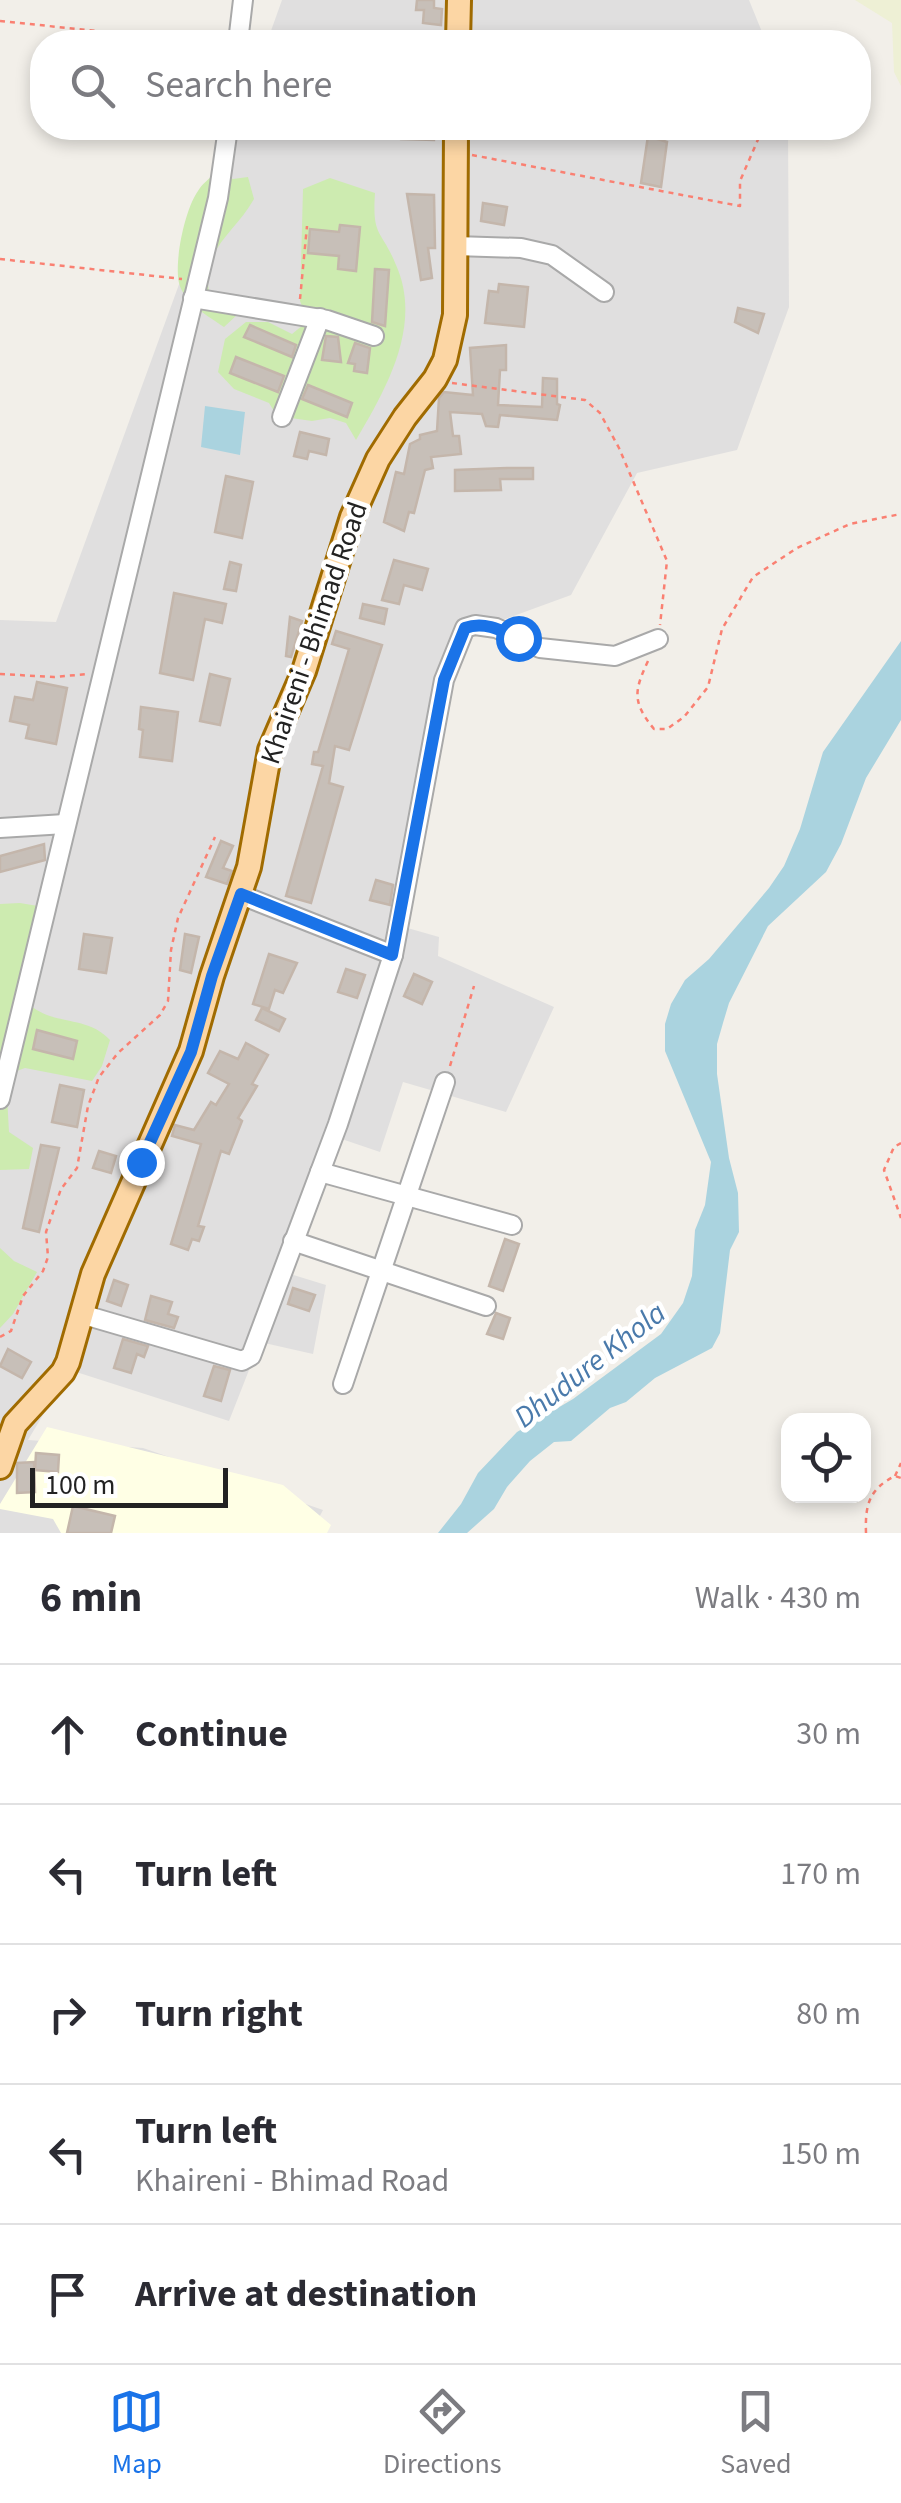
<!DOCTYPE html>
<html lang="en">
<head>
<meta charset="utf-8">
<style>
	body { margin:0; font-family:"Source Sans 3",sans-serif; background:#f2f2f3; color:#2b2b33 }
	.controls { position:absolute; right:30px; bottom:30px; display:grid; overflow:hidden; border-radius:20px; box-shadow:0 5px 15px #0003 }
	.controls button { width:90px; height:90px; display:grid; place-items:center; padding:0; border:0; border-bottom:2px solid #e1e1e2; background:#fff; color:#2b2b33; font:50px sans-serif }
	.scale { position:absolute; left:30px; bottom:25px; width:198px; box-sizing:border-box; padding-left:10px; border:5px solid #222; border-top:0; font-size:28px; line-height:35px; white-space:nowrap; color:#222; -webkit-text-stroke:8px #fff; paint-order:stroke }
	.stop { position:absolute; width:30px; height:30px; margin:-22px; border:8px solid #1a73e8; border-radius:50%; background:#fff }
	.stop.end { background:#1a73e8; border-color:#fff; box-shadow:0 2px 10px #0008 }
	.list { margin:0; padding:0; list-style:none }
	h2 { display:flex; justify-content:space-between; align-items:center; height:130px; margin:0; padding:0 40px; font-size:42px }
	h2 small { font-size:32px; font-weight:400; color:#7c7c81 }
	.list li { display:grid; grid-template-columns:65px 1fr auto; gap:30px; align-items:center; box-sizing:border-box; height:140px; padding:0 40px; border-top:2px solid #e1e1e2 }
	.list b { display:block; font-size:38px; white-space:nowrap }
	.list p { margin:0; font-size:32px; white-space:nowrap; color:#7c7c81 }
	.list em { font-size:32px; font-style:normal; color:#7c7c81 }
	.icon { flex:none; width:55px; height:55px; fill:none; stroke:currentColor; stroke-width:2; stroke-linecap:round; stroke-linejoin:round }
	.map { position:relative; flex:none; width:901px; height:1533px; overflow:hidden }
	.search { position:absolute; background:#fff; box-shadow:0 5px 15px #0003; left:30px; right:30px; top:30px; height:110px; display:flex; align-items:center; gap:25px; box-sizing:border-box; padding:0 35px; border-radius:40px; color:#7c7c81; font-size:38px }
	.sheet { height:830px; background:#fff }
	nav { display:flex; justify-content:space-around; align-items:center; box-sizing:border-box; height:140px; border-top:2px solid #e1e1e2; background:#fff; font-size:28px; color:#7c7c81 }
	nav a { display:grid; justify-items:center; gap:5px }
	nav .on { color:#1a73e8 }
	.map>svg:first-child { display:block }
	.residential { fill:#e0dfdf }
	.education { fill:#ffffe5 }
	.farmland { fill:#eef0d5 }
	.grass { fill:#cdebb0 }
	.water { fill:#aad3df }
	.building { fill:#c7bfb8; stroke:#c4b6ab; stroke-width:2.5 }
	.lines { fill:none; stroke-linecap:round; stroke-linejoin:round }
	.minor-casing { stroke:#a9a9a9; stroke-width:22 }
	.major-casing { stroke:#a06b00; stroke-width:28 }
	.path { stroke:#fa8072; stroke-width:2.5; stroke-dasharray:5 5; stroke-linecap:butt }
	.minor { stroke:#fff; stroke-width:18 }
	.major { stroke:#fcd6a4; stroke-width:22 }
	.route { stroke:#1a73e8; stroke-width:12 }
	.labels { text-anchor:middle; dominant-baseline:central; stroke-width:9; stroke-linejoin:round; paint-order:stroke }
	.street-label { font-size:28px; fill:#222; stroke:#fff }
	.water-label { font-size:30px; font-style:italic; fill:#4a7aab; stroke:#fff }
</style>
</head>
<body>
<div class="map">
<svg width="901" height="1533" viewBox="0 0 901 1533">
	<rect width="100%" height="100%" fill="#f2efe9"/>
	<g class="residential">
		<path d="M 282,0 L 749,0 L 766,42 L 267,42 Z"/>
		<path d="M 236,128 L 788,128 L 789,307 L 737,450 L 637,473 L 571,595 L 453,638 L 397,925 L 439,937 L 438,956 L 554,1007 L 506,1112 L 403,1082 L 380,1152 L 324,1133 L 274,1269 L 326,1285 L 313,1354 L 260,1342 L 229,1421 L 70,1370 L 28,1440 L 143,1448 L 323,1510 L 311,1533 L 0,1533 L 0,620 L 56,622 Z"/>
	</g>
	<path class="education" d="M 47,1427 L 283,1485 L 331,1525 L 327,1533 L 61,1533 L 53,1519 L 0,1509 L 0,1504 Z"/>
	<path class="farmland" d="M 855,0 L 901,0 L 901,86 L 894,72 L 892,23 Z"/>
	<g class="grass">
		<path d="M 215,173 L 233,179 L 248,177 L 254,199 C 233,236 197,251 211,300 L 228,303 L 238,314 L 224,327 C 208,316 184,303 179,283 C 174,261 185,209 198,191 C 202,184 209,179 215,173 Z"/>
		<path d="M 330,178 L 375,193 C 372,238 381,228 396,265 C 423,325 386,389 356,440 L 346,423 L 330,418 L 312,421 L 277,416 L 269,403 L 234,389 L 218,372 L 225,339 L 246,322 L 268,322 L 292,334 L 308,321 L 300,301 L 303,189 Z"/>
		<path d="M 20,903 L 38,906 L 30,1005 C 54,1026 87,1015 110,1040 L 102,1066 L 92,1081 L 25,1068 L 14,1072 L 7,1096 L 9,1132 L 33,1148 L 29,1169 L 0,1170 L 0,904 Z"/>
		<path d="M 0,1248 L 14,1261 L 37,1272 L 13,1314 L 0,1328 Z"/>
	</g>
	<g class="water">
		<path d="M 205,406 L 245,412 L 240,455 L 201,447 Z"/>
		<path d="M 901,641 L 901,720 L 866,778 L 841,844 L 826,872 L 768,926 L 729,1003 L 723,1023 L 717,1044 L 717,1074 L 729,1158 L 738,1193 L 739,1232 L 730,1250 L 720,1333 L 712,1348 L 655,1378 L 626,1402 L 610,1408 L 571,1441 L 554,1442 L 530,1461 L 507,1487 L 494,1509 L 467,1533 L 438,1533 L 461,1504 L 478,1473 L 517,1432 L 573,1399 L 661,1334 L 683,1303 L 692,1276 L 695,1230 L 705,1205 L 711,1162 L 665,1051 L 665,1024 L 671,1004 L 685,980 L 709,959 L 769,888 L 784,866 L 800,829 L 823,752 Z"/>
	</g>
	<g class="building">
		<path d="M 417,0 L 434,0 L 434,8 L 442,9 L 441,25 L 423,23 L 424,10 L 416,10 Z"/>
		<path d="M 401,129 L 435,130 L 434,140 L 401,139 Z"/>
		<path d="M 648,136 L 667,142 L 661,187 L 641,183 Z"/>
		<path d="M 407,194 L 434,195 L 435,248 L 428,248 L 432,278 L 421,280 Z"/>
		<path d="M 483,203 L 507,207 L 504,225 L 481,221 Z"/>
		<path d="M 340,225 L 360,227 L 356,271 L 338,269 L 339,256 L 308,253 L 310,229 L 339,232 Z"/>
		<path d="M 375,269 L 389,270 L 385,326 L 372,322 Z"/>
		<path d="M 499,284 L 528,287 L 524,327 L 485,323 L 489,291 L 498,292 Z"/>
		<path d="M 738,308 L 764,314 L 758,333 L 735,322 Z"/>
		<path d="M 250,325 L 296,345 L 292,357 L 244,337 Z"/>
		<path d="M 326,336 L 338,337 L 341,362 L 322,360 Z"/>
		<path d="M 355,343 L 370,348 L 367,373 L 354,371 L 355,364 L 348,363 Z"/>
		<path d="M 506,345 L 506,370 L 500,370 L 498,405 L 542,407 L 543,378 L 557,379 L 557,404 L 560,405 L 557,420 L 500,415 L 498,427 L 486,426 L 482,414 L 450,412 L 453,436 L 459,436 L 461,454 L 431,457 L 433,468 L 425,470 L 414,513 L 409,512 L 404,531 L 384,522 L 396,472 L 404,474 L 410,444 L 420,439 L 420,435 L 437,431 L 439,398 L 444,392 L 473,395 L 470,348 Z"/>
		<path d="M 236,357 L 284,376 L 278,392 L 230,373 Z"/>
		<path d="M 308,385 L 352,403 L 347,417 L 302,399 Z"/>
		<path d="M 300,432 L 329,439 L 326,455 L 309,451 L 307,459 L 294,456 Z"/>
		<path d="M 507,468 L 533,468 L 533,479 L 500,479 L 501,490 L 455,491 L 455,470 Z"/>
		<path d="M 226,476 L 253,482 L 242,538 L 215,532 Z"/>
		<path d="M 394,560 L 428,569 L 422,590 L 404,585 L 399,604 L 382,600 Z"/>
		<path d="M 230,562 L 241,565 L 236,591 L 224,589 Z"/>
		<path d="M 174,593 L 226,604 L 222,623 L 205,619 L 193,680 L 160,673 Z"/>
		<path d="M 363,604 L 387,609 L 384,624 L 360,618 Z"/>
		<path d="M 290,617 L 302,621 L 291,657 L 286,656 Z"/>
		<path d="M 336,631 L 382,645 L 349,750 L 335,746 L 329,783 L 343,787 L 311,903 L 286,896 L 323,766 L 312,764 L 314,752 L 318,752 L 349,649 L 332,644 Z"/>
		<path d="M 210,674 L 230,679 L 220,725 L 200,721 Z"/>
		<path d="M 37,682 L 67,688 L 56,744 L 26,738 L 29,725 L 10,721 L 15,697 L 33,700 Z"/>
		<path d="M 141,707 L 178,712 L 172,761 L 140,757 L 143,730 L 139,729 Z"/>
		<path d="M 221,841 L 233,846 L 223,868 L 232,871 L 227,884 L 206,877 Z"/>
		<path d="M 44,844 L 45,860 L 0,872 L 0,856 Z"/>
		<path d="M 376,880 L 393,885 L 390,905 L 370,900 Z"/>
		<path d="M 84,934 L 112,938 L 106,973 L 79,969 Z"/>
		<path d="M 185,934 L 199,937 L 191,973 L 180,970 Z"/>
		<path d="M 269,954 L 297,963 L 283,993 L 275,990 L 269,1009 L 253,1004 Z"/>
		<path d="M 346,969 L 365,975 L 357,998 L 338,992 Z"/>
		<path d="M 414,974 L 432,982 L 422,1004 L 404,996 Z"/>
		<path d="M 262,1008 L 285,1019 L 279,1031 L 256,1020 Z"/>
		<path d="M 37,1030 L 77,1041 L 73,1059 L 33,1049 Z"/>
		<path d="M 246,1043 L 268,1055 L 252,1084 L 257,1086 L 238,1118 L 242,1121 L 229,1154 L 221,1151 L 198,1226 L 204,1227 L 199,1241 L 192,1239 L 188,1250 L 171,1244 L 201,1144 L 172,1136 L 175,1125 L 194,1130 L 211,1102 L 216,1105 L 229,1084 L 208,1073 L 220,1051 L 238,1059 Z"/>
		<path d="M 60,1085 L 84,1090 L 77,1127 L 52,1122 Z"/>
		<path d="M 41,1145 L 59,1148 L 39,1232 L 23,1228 Z"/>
		<path d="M 99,1151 L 116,1156 L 111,1173 L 93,1168 Z"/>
		<path d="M 505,1239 L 519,1244 L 503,1291 L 489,1286 Z"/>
		<path d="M 114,1280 L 128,1285 L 121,1306 L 107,1301 Z"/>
		<path d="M 293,1288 L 315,1295 L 309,1311 L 288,1304 Z"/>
		<path d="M 151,1296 L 172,1302 L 168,1314 L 178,1317 L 174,1328 L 145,1320 Z"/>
		<path d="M 496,1313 L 510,1318 L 503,1339 L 487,1334 Z"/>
		<path d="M 123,1339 L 148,1346 L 144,1357 L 137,1354 L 131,1373 L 114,1368 Z"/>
		<path d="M 8,1349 L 31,1362 L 22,1378 L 0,1366 Z"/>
		<path d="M 214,1366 L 230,1370 L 221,1401 L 204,1396 Z"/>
		<path d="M 36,1453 L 59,1455 L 58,1472 L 35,1470 Z"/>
		<path d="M 34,1462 L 35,1492 L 17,1493 L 17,1463 Z"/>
		<path d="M 73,1506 L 115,1516 L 111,1533 L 67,1533 Z"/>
	</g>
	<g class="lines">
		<g class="minor-casing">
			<g id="minor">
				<path d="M 238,42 L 243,0"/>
				<path d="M 455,246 L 521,248 L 552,255 L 604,292"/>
				<path d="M 193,298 L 327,320 L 374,336"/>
				<path d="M 282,417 L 320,318"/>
				<path d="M 0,828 L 65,824"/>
				<path d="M 393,955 L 444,680 L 465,628 L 475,625 L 496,628 L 540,648 L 615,656 L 658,639"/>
				<path d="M 0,1099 L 218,198 L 228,128"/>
				<path d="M 320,1172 L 512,1225"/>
				<path d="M 293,1241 L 486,1306"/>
				<path d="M 81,1314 L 242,1361 L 251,1356 L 338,1124 L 393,955 L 241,895"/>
				<path d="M 343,1384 L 445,1082"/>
			</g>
		</g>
		<g class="major-casing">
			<g id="major">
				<path d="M 458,42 L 459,0"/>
				<path d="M 0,1467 L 15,1424 L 63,1372 L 68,1362 L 93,1274 L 191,1051 L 212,976 L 249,867 L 270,750 L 304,671 L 352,517 L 378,459 L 405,417 L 435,379 L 445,360 L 455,315 L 456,128"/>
			</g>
		</g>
		<g class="path">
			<path d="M 0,21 L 204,42"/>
			<path d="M 472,155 L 740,206 L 740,181 L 763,128"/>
			<path d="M 0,259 L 182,279"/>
			<path d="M 300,299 L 307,226"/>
			<path d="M 452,383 L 585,400 L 600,413 L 619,448 L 667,561 L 660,625"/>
			<path d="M 648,661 C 634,691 632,702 654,729 L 667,729 L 684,717 L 708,687 L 722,629 L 753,577 L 797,548 L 850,524 L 901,514"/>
			<path d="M 0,674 L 54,677 L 88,674"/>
			<path d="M 450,1066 L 474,986"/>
			<path d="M 901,1143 L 894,1147 L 884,1170 L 901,1218"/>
			<path d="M 0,1337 L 11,1331 L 23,1296 L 43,1271 L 48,1257 L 46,1232 L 61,1189 L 77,1168 L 88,1106 L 99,1077 L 118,1053 L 160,1015 L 168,1001 L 171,950 L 178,918 L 215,837"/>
			<path d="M 895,1476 L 901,1463"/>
			<path d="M 866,1533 C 865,1505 869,1489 895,1476 L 901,1478"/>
		</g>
		<use href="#minor" class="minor"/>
		<use href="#major" class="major"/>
	</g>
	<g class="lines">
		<path class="route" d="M 141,1162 L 191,1052 L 212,976 L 241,894 L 392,955 L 444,680 L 465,628 C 484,621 501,630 518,638"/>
	</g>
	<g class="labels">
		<g class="street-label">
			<text transform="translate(314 633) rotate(-71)">Khaireni - Bhimad Road</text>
		</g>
		<g class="water-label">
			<text transform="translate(590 1365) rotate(-38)">Dhudure Khola</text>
		</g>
	</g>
</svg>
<div class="controls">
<button><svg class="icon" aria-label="locate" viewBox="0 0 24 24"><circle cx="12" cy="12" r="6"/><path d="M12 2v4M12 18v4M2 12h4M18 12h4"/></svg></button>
</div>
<div class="scale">100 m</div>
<div class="stop" style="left:518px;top:638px"></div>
<div class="stop end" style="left:141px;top:1162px"></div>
<div class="search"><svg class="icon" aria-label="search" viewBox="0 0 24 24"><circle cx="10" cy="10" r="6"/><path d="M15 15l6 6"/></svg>Search here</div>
</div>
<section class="sheet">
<h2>6 min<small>Walk · 430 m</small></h2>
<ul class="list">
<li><svg class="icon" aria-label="ahead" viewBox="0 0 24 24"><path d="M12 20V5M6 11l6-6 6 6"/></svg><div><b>Continue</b></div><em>30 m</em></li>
<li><svg class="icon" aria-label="left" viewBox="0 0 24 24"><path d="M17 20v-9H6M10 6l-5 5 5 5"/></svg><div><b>Turn left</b></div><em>170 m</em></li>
<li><svg class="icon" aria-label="right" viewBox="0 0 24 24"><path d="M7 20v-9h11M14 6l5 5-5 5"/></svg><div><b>Turn right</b></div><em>80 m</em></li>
<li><svg class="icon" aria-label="left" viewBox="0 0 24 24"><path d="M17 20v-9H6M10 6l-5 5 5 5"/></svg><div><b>Turn left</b><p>Khaireni - Bhimad Road</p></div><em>150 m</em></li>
<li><svg class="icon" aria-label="arrive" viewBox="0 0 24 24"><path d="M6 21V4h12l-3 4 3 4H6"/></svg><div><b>Arrive at destination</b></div></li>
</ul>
</section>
<nav>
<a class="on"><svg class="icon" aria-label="map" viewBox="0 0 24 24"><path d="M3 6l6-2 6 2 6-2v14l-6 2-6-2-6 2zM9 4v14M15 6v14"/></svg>Map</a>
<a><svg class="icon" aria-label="directions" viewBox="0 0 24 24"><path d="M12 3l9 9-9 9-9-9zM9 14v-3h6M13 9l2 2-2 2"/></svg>Directions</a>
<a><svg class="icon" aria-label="saved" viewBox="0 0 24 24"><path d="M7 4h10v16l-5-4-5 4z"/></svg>Saved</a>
</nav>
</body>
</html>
